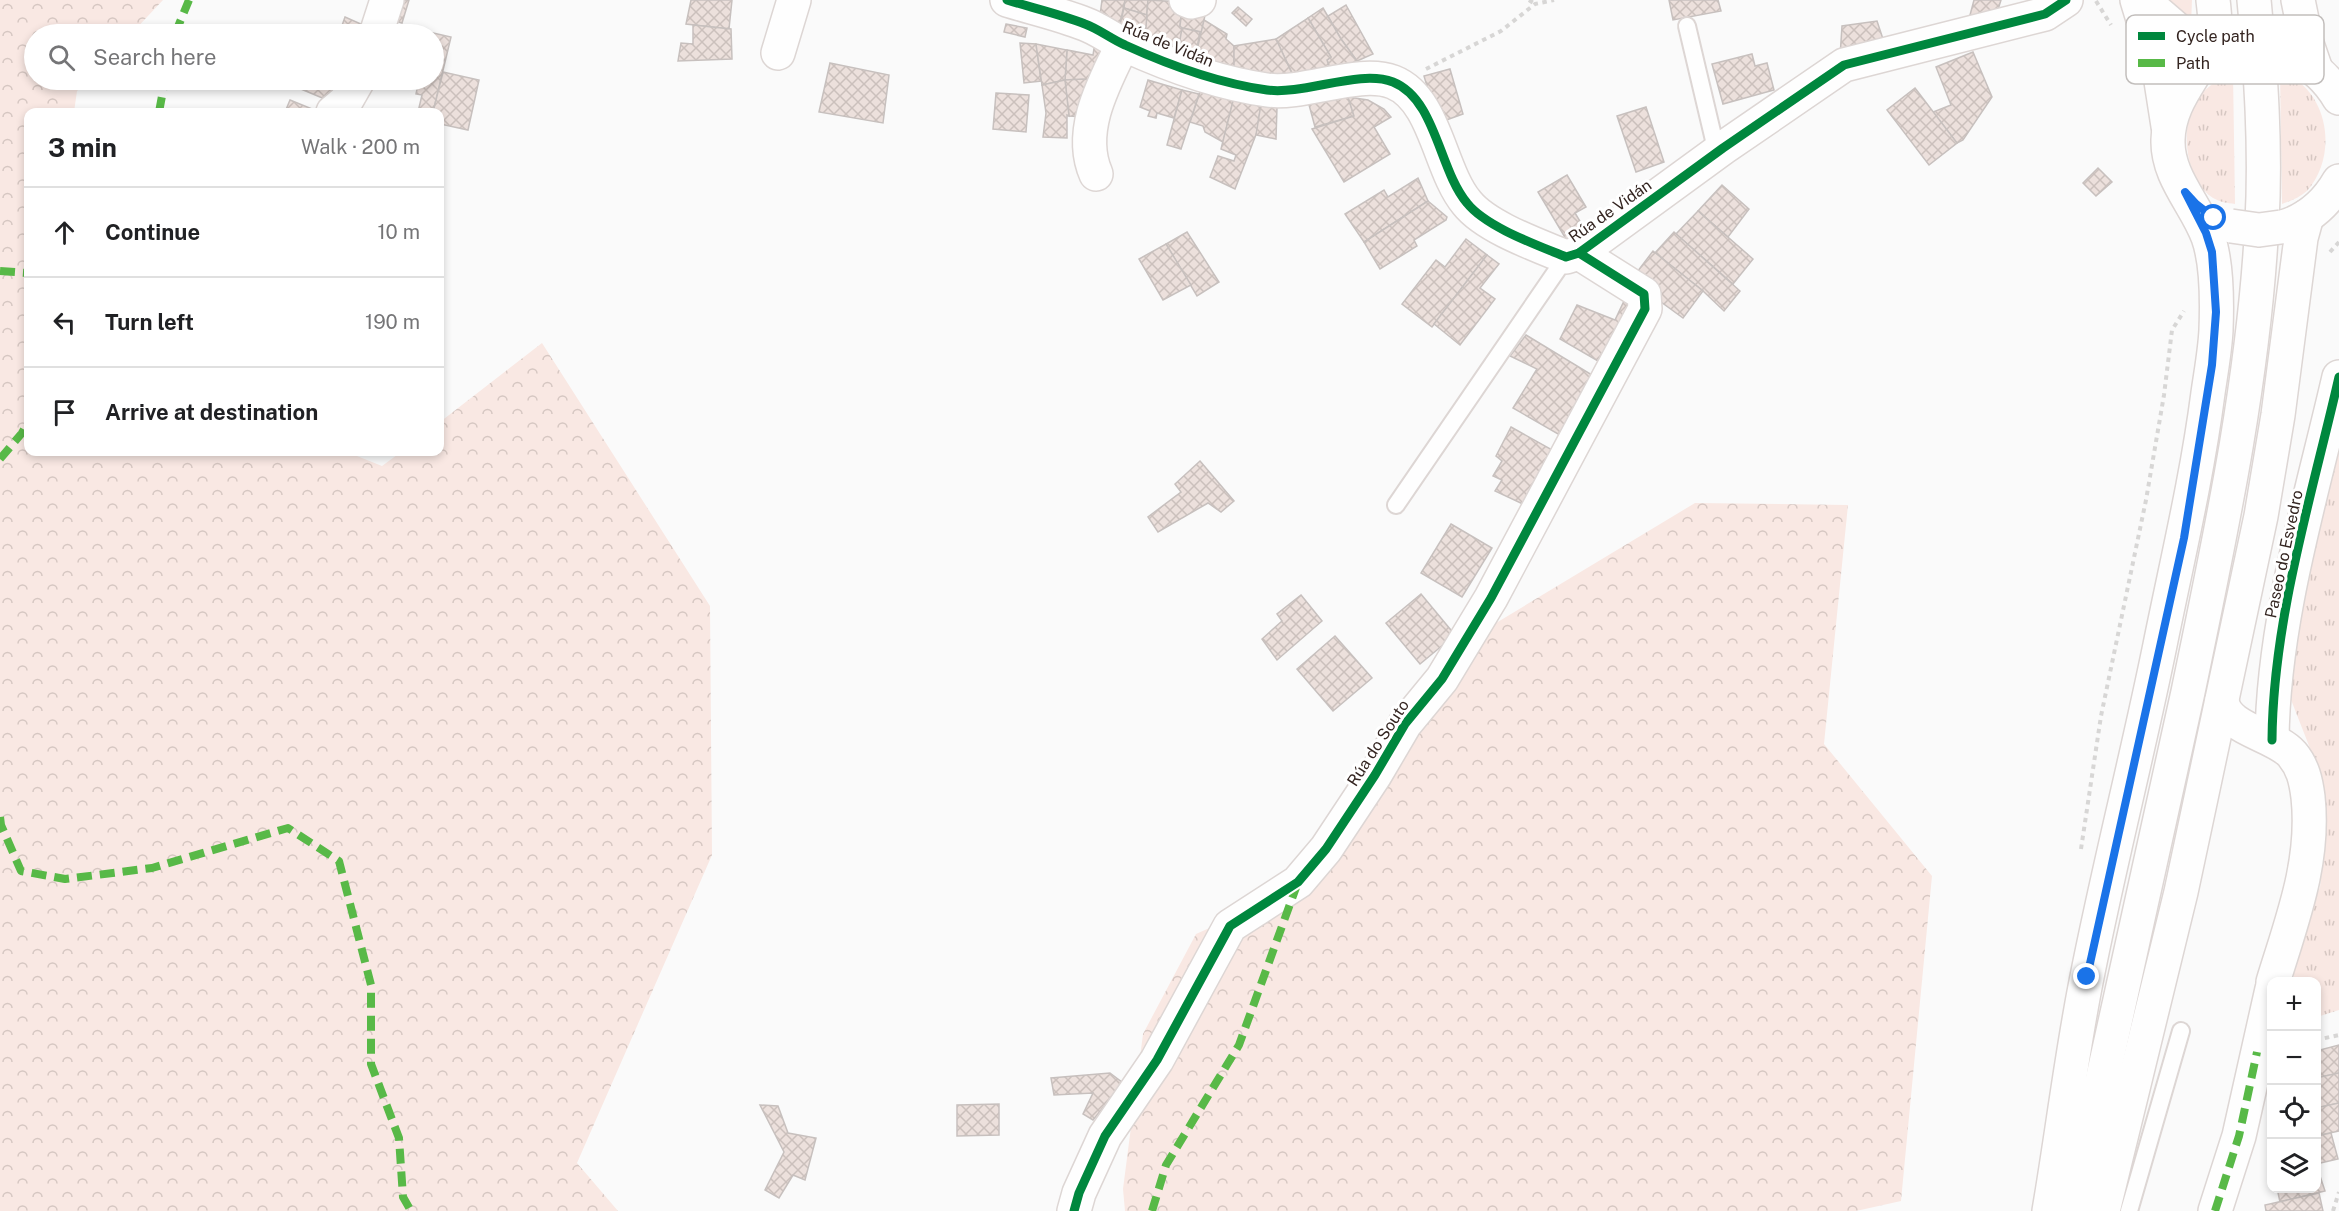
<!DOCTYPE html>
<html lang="en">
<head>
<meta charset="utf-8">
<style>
	body { margin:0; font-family:"Public Sans",sans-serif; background:#f6f6f6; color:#202124 }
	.controls { position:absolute; right:18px; bottom:18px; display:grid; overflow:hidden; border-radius:12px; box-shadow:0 3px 9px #0003 }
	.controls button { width:54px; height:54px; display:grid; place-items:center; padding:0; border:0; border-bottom:2px solid #e0e0e0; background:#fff; color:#202124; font:30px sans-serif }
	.stop { position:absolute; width:18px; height:18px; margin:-14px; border:4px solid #1a73e8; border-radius:50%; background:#fff }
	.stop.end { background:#1a73e8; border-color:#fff; box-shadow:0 2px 6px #0008 }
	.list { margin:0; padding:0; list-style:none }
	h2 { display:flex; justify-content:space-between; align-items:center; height:78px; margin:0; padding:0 24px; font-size:26px }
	h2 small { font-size:20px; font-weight:400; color:#757577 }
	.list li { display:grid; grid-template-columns:39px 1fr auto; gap:18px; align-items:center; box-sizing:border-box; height:90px; padding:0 24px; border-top:2px solid #e0e0e0 }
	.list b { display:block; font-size:22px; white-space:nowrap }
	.list em { font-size:20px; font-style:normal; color:#757577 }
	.icon { flex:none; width:33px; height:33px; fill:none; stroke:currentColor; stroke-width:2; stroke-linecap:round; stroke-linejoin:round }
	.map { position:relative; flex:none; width:2339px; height:1211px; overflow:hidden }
	.search { position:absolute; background:#fff; box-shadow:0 3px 9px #0003; left:24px; top:24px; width:420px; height:66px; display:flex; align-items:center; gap:15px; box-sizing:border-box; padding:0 21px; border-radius:33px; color:#757577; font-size:22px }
	.panel { position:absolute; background:#fff; box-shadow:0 3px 9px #0003; left:24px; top:108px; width:420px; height:348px; border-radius:12px }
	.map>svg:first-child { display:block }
	.grass { fill:url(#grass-tufts) }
	.forest { fill:url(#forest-crowns) }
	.building { fill:url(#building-cross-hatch); stroke:#c7c0be; stroke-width:1.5 }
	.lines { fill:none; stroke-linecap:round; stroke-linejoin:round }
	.service-casing { stroke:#ddd6d4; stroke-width:20 }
	.minor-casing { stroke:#ddd6d4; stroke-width:36 }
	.primary-casing { stroke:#ddd6d4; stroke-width:36 }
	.path { stroke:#d7d6d5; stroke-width:4; stroke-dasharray:4.5 4.5; stroke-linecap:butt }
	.service { stroke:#fefefe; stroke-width:16 }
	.minor { stroke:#fefefe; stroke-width:33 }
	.primary { stroke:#fefefe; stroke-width:33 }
	.primary-bridge-casing { stroke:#ddd6d4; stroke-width:36; stroke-linecap:butt }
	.primary-bridge { stroke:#fefefe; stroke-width:33 }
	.quiet { stroke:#58b947; stroke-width:8; stroke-dasharray:15 8; stroke-linecap:butt }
	.cycleway-casing { stroke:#fff; stroke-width:13 }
	.cycleway { stroke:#00873e; stroke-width:9 }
	.route { stroke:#1a73e8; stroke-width:8 }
	.labels { text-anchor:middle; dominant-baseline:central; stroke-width:6; stroke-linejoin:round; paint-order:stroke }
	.street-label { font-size:16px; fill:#342521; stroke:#fff }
	.key { fill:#fff; stroke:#c2bebc; stroke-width:1.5 }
	.key-label { font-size:16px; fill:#342521 }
</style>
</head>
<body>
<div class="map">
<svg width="2339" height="1211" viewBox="0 0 2339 1211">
	<defs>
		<pattern id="grass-tufts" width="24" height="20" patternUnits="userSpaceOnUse" patternTransform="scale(1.5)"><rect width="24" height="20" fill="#f9e8e3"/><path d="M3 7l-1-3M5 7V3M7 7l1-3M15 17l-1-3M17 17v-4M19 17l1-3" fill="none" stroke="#d6c7c2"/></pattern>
		<pattern id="forest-crowns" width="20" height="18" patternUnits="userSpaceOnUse" patternTransform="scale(1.5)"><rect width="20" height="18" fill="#f9e8e3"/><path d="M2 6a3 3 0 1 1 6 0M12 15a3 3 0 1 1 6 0" fill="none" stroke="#d6c7c2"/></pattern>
		<pattern id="building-cross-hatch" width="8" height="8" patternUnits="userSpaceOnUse" patternTransform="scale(1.5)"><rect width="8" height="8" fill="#ece0dc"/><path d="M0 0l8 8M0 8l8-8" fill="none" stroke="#cbc0bc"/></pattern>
	</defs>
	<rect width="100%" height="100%" fill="#fafafa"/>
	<g class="grass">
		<path d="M 2169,0 L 2192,0 L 2191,25 Z"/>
		<path d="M 2280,71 C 2329,89 2339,155 2307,191 C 2300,197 2291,201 2282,204 Z"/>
		<path d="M 2233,73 L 2235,204 C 2227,203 2220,202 2213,198 C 2186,181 2180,131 2194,104 C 2203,89 2217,79 2233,73 Z"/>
		<path d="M 2339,426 L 2339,1010 L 2317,1017 L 2316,982 L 2294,981 L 2294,950 L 2320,887 L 2326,828 L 2313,756 L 2288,692 L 2300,584 Z"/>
	</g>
	<g class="forest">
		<path d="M 0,0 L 163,0 L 131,34 L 34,34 L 34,80 L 88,80 L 77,91 L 74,112 L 28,112 L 28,452 L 347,452 L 382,466 L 401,452 L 440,452 L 440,422 L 542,343 L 710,606 L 712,855 L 577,1163 L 618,1211 L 0,1211 Z"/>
		<path d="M 1695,503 L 1848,505 L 1824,744 L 1932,876 L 1901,1201 L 1856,1211 L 1125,1211 L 1123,1189 L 1143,1034 L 1196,934 L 1317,880 L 1486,629 Z"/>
	</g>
	<g class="building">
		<path d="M 395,0 L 409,0 L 402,23 L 389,19 Z"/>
		<path d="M 691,0 L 732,0 L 729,29 L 686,24 Z"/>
		<path d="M 1102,0 L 1125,0 L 1119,29 L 1099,23 Z"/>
		<path d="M 1125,0 L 1148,0 L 1147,15 L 1124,8 Z"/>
		<path d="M 1148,0 L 1183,2 L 1180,26 L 1183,26 L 1177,57 L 1144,47 Z"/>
		<path d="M 1669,0 L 1718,0 L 1721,11 L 1673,20 Z"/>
		<path d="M 1974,0 L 2001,0 L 1996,16 L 1969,19 Z"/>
		<path d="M 1183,2 L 1207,3 L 1202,32 L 1182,28 L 1180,26 Z"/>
		<path d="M 1346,5 L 1373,54 L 1357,61 L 1341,39 L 1328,16 Z"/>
		<path d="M 1238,7 L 1252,19 L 1246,26 L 1232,13 Z"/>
		<path d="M 1124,8 L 1147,15 L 1145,37 L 1119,29 Z"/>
		<path d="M 1323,8 L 1341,39 L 1357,61 L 1331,72 L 1327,60 L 1331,57 L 1308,18 Z"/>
		<path d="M 345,17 L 370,28 L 367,34 L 339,34 Z"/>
		<path d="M 1308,18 L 1331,57 L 1327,60 L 1331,72 L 1294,77 L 1276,39 Z"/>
		<path d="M 1204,20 L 1227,34 L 1226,39 L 1234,46 L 1234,79 L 1194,63 Z"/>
		<path d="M 1877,21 L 1884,42 L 1840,57 L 1842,26 Z"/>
		<path d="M 1006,24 L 1027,28 L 1025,37 L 1004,32 Z"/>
		<path d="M 693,25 L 731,29 L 732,59 L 678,61 L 681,43 L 693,44 Z"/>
		<path d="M 312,27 L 332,34 L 309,34 Z"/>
		<path d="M 1182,28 L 1200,32 L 1194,63 L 1177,57 Z"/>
		<path d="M 420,30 L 451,37 L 433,112 L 418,112 L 422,95 L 416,94 L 419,80 L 434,80 L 434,34 L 419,34 Z"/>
		<path d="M 1276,39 L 1294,78 L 1234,79 L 1234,46 Z"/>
		<path d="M 1095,42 L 1113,49 L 1093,80 L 1065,80 L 1067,50 L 1093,55 Z"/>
		<path d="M 1020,43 L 1036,44 L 1041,81 L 1024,83 Z"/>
		<path d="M 1036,44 L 1067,50 L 1065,80 L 1042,85 Z"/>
		<path d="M 1973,52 L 1992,97 L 1963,140 L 1957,143 L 1933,112 L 1951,105 L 1936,67 Z"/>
		<path d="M 1752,54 L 1755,66 L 1767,63 L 1774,90 L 1723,104 L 1712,64 Z"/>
		<path d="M 830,63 L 889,75 L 883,123 L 819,112 Z"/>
		<path d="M 1450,69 L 1463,114 L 1438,123 L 1424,76 Z"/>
		<path d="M 443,72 L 479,80 L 468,130 L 440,124 L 440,112 L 433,112 Z"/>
		<path d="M 1083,79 L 1091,80 L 1085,117 L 1069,116 L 1065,80 Z"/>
		<path d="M 290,80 L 349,80 L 339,105 L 289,84 Z"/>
		<path d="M 1065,80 L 1069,116 L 1067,115 L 1067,138 L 1043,137 L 1046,113 L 1042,85 Z"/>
		<path d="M 1148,80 L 1182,90 L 1174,118 L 1157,113 L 1156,118 L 1148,116 L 1150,111 L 1140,107 Z"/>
		<path d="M 1915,88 L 1957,143 L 1929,165 L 1887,110 Z"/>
		<path d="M 1201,89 L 1234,97 L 1223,142 L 1205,132 L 1203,126 L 1190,122 Z"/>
		<path d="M 1182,90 L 1199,94 L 1181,149 L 1167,145 Z"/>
		<path d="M 1346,90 L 1354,116 L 1315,127 L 1308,101 Z"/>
		<path d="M 996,93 L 1029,95 L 1026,132 L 993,129 Z"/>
		<path d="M 1234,97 L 1261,104 L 1257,132 L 1235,189 L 1210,177 L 1218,156 L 1234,161 L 1236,155 L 1221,149 Z"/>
		<path d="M 1348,97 L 1368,100 L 1384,109 L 1391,117 L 1374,127 L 1390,154 L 1344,182 L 1312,129 L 1354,116 Z"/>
		<path d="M 290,100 L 317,111 L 316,112 L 285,112 Z"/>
		<path d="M 1261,104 L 1277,107 L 1276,139 L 1256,135 Z"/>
		<path d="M 1646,107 L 1664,162 L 1636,172 L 1617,116 Z"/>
		<path d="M 2098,168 L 2112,182 L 2096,196 L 2083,183 Z"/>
		<path d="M 1567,175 L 1586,207 L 1575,213 L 1587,233 L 1566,239 L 1538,192 Z"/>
		<path d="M 1418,178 L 1428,201 L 1364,242 L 1345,214 L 1384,190 L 1388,197 Z"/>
		<path d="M 1722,185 L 1749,209 L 1728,237 L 1698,211 Z"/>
		<path d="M 1428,201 L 1447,217 L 1446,220 L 1414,240 L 1417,246 L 1380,269 L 1364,242 Z"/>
		<path d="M 1698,211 L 1753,259 L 1733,284 L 1676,234 Z"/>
		<path d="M 1187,232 L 1219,282 L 1197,296 L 1166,244 Z"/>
		<path d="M 1674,232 L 1740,291 L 1724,311 L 1703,291 L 1655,253 Z"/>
		<path d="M 1466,239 L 1487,255 L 1432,327 L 1402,304 L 1436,260 L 1445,267 Z"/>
		<path d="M 1166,244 L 1191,285 L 1163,300 L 1139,259 Z"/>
		<path d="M 1653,251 L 1703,291 L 1683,318 L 1631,280 Z"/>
		<path d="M 1487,255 L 1499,264 L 1480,288 L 1495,299 L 1460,345 L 1434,324 Z"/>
		<path d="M 1624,301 L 1635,310 L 1615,334 L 1598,361 L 1560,339 L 1577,305 L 1615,320 Z"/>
		<path d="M 1526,335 L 1597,378 L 1565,438 L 1513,408 L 1537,369 L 1510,356 Z"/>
		<path d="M 1511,427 L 1554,451 L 1525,505 L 1495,491 L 1502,480 L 1493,476 L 1502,461 L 1496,456 Z"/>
		<path d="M 1200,461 L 1234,501 L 1221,512 L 1208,503 L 1158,532 L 1148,517 L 1181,492 L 1175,484 Z"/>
		<path d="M 1451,524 L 1492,548 L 1462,597 L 1421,573 Z"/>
		<path d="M 1421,594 L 1455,635 L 1420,664 L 1386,623 Z"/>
		<path d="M 1301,595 L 1322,621 L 1277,660 L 1262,639 L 1282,621 L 1277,614 Z"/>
		<path d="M 1335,636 L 1372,678 L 1333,711 L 1297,669 Z"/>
		<path d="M 2339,1045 L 2339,1073 L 2316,1078 L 2316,1051 Z"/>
		<path d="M 1110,1073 L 1123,1083 L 1093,1120 L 1083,1114 L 1093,1093 L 1054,1095 L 1051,1078 Z"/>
		<path d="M 2339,1073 L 2339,1103 L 2316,1108 L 2316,1078 Z"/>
		<path d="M 2339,1103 L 2339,1131 L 2316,1136 L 2316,1108 Z"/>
		<path d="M 999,1104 L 999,1135 L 957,1136 L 957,1105 Z"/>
		<path d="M 760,1105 L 778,1106 L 788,1133 L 816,1138 L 805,1180 L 793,1175 L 779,1198 L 765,1190 L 784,1152 Z"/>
		<path d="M 2331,1133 L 2338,1159 L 2316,1164 L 2316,1136 Z"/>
		<path d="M 2316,1164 L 2325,1191 L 2280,1202 L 2277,1188 L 2316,1188 Z"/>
		<path d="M 2319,1193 L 2323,1211 L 2266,1211 L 2265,1205 Z"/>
	</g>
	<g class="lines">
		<g class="service-casing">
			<g id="service">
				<path d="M 1687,26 L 1717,153"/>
				<path d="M 1396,505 L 1566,257"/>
				<path d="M 2129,1211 L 2181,1031"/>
			</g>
		</g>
		<g class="minor-casing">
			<g id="minor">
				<path d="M 1007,0 C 1033,8 1060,14 1085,24 C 1099,29 1111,39 1125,45 C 1171,66 1217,83 1267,90 C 1305,95 1359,69 1393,82 C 1436,99 1439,170 1467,203 C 1486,227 1537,245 1566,257 L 1579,253 L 1723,148 L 1844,65 L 2045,14 L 2066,0"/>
				<path d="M 1186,0 L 1191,2 L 1199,0"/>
				<path d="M 376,34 L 387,0"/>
				<path d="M 778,53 L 794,0"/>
				<path d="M 333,112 L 346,101 L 358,80"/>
				<path d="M 1096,174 C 1077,131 1104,83 1123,44"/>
				<path d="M 2222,700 C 2224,729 2274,734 2292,754 C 2303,767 2306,781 2308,797 C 2315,862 2292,920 2273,982"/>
				<path d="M 2272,740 C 2273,619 2312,495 2339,377"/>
				<path d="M 1074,1211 L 1079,1193 L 1105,1136 L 1157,1060 L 1230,926 L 1298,882 L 1326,849 L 1375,775 L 1405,724 L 1442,679 L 1491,598 L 1645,309 L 1644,294 L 1579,253"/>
				<path d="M 2215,1211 L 2239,1136 L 2272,989"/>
			</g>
		</g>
		<g class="primary-casing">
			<g id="primary">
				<path d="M 2137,0 L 2160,75 L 2168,126"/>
				<path d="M 2143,0 L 2194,44 L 2207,50 L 2227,51"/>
				<path d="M 2298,0 L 2307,44 L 2316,70"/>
				<path d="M 2284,52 C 2308,61 2326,76 2339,98"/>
				<path d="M 2286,226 C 2310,218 2327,202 2339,181"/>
				<path d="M 2049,1211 C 2062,1135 2071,1058 2086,982 C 2108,869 2137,758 2160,645 C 2177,561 2197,478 2208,393 C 2211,372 2215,351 2216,330 C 2217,304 2217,262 2208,237 C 2196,204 2167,177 2168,140 C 2169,95 2204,72 2214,31 C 2216,21 2214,10 2213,0"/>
				<path d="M 2073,1211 C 2111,1038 2151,865 2188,692 C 2220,537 2254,381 2262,222 C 2266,148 2261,74 2254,0"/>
				<path d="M 2103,1211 L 2181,892 L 2261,516 L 2278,415 L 2301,238 L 2307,216"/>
			</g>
		</g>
		<g class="path">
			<path d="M 1529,0 L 1535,4"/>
			<path d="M 2096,1 L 2111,25"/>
			<path d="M 1426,69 L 1501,31 L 1535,4 L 1554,0"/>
			<path d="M 2330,252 L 2339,242"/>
			<path d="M 2081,849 L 2101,716 L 2146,500 L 2164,395 L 2172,330 L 2184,311"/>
			<path d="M 2316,1040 L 2339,1035"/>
			<path d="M 2333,1211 L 2339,1192"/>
		</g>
		<use href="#service" class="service"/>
		<use href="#minor" class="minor"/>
		<use href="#primary" class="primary"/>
		<g class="primary-bridge-casing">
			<g id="primary-bridge">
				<path d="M 2235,52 L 2259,49 L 2284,52"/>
				<path d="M 2231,226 L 2259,230 L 2281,227"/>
			</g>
		</g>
		<use href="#primary-bridge" class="primary-bridge"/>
		<g class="quiet">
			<path d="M 175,34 L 189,0"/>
			<path d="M 159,112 L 165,80"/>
			<path d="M 0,271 L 28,273"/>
			<path d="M 0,459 L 22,433 L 28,422"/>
			<path d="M 0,817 L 1,825 L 21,871 L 65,879 L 152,868 L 288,828 L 339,861 L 371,985 L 371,1064 L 399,1138 L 403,1197 L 411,1211"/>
			<path d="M 1152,1211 L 1166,1165 L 1239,1045 L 1298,882"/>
			<path d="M 2215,1211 L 2239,1136 L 2257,1052"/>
		</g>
		<g class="cycleway-casing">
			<g id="cycleway">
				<path d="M 1007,0 C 1033,8 1060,14 1085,24 C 1099,29 1111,39 1125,45 C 1171,66 1217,83 1267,90 C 1305,95 1359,69 1393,82 C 1436,99 1439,170 1467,203 C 1486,227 1537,245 1566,257 L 1579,253 L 1723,148 L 1844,65 L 2045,14 L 2066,0"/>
				<path d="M 2272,740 C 2273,619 2312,495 2339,377"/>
				<path d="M 1074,1211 L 1079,1193 L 1105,1136 L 1157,1060 L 1230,926 L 1298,882 L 1326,849 L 1375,775 L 1405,724 L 1442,679 L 1491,598 L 1645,309 L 1644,294 L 1579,253"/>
			</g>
		</g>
		<use href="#cycleway" class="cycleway"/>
	</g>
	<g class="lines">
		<path class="route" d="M 2087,977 L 2184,538 L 2212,365 L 2216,312 L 2212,252 L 2206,233 L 2185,192 L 2196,204 L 2214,218"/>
	</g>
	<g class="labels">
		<g class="street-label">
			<text transform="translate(1168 44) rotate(22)">Rúa de Vidán</text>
			<text transform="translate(1610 211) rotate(-35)">Rúa de Vidán</text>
			<text transform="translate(2284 554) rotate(-78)">Paseo do Esvedro</text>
			<text transform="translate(1378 743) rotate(-57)">Rúa do Souto</text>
		</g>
	</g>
	<rect x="2126" y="15" width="198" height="69" rx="9" class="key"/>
	<rect x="2138" y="32" width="27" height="8" fill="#00873e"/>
	<rect x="2138" y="59" width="27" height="8" fill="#58b947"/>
	<g class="key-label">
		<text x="2176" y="42">Cycle path</text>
		<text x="2176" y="69">Path</text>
	</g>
</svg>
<div class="controls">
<button>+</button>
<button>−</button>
<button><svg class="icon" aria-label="locate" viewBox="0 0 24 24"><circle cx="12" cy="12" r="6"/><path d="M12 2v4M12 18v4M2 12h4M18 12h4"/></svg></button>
<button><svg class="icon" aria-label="layers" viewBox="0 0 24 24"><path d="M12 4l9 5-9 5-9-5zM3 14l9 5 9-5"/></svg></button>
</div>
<div class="stop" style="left:2214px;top:218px"></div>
<div class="stop end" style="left:2087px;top:977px"></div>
<div class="search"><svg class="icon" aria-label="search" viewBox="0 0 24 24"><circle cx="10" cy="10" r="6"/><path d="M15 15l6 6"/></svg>Search here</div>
<section class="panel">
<h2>3 min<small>Walk · 200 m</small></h2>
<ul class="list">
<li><svg class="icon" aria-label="ahead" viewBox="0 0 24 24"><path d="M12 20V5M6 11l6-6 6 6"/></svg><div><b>Continue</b></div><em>10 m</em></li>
<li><svg class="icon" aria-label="left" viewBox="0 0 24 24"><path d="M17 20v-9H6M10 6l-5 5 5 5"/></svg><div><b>Turn left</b></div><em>190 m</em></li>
<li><svg class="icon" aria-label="arrive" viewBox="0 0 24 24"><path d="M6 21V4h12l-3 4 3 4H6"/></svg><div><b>Arrive at destination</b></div></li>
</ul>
</section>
</div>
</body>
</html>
